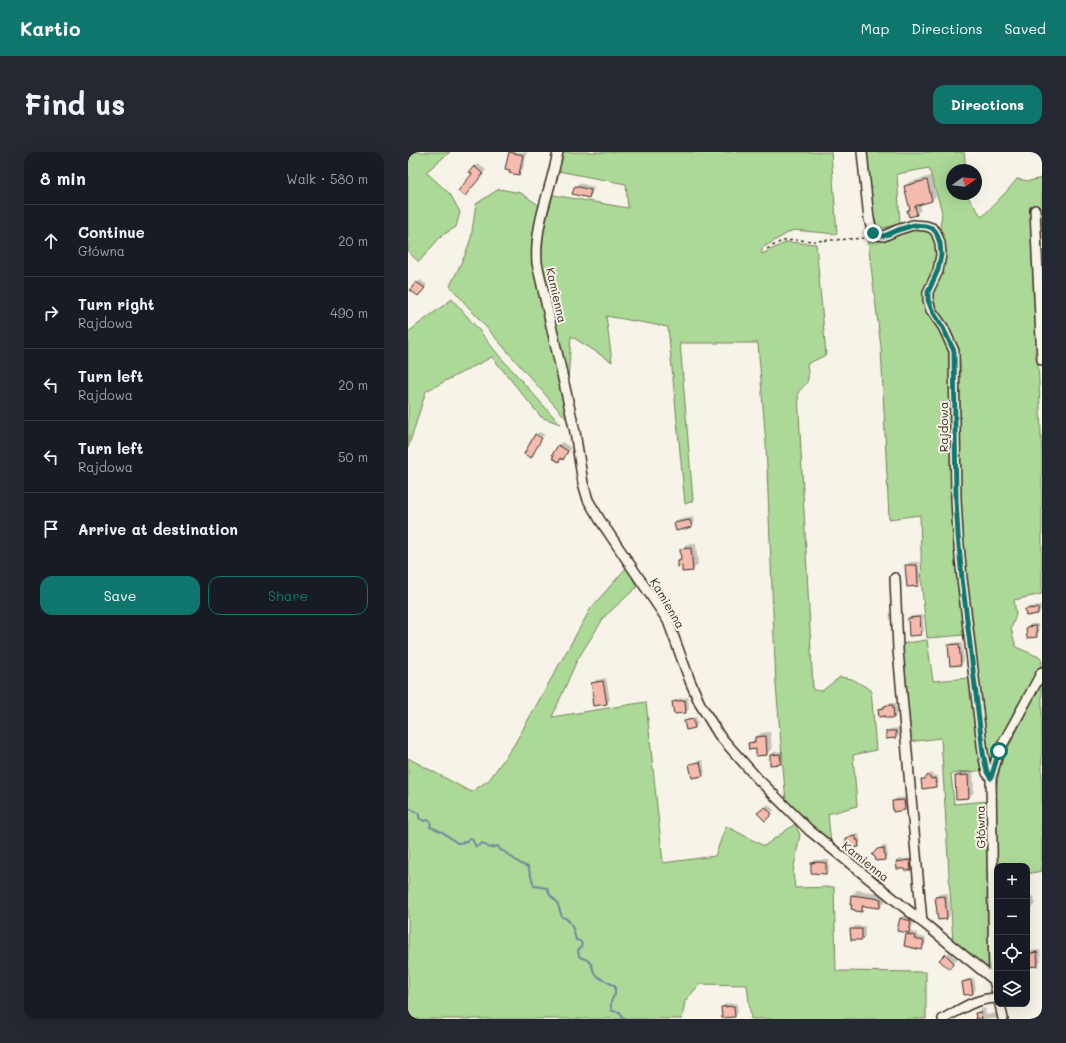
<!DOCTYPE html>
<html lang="en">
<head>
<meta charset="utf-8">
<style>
	body { margin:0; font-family:Mali,sans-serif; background:#242831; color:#f1f3f6 }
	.controls { position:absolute; right:12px; bottom:12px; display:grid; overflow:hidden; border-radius:8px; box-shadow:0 4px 16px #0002 }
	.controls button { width:36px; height:36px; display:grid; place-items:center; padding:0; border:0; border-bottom:1px solid #363941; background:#171b24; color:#f1f3f6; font:20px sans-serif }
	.compass { position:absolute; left:538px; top:12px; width:36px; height:36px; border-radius:50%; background:#171b24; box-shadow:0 4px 16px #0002; rotate:75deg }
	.stop { position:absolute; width:12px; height:12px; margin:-9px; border:3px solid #0f766e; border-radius:50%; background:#fff }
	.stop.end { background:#0f766e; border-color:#fff; box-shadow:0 1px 4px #0008 }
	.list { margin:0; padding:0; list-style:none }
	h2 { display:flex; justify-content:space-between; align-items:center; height:52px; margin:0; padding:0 16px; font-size:17px }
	h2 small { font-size:13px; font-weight:400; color:#9ea1a6 }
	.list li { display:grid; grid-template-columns:26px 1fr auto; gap:12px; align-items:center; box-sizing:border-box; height:72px; padding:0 16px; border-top:1px solid #363941 }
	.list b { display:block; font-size:15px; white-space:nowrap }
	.list p { margin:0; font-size:13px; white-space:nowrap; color:#9ea1a6 }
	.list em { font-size:13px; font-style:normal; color:#9ea1a6 }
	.actions { display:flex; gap:8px; padding:12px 16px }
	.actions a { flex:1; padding:9px 0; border:1px solid #0f766e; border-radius:12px; text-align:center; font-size:14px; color:#0f766e }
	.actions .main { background:#0f766e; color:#fff }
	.icon { flex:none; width:22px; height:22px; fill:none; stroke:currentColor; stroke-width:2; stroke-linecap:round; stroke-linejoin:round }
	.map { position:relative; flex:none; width:634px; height:867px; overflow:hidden; border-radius:12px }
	header { display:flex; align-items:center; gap:24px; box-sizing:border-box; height:56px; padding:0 20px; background:#0f766e; color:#fff }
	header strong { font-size:19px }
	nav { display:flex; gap:22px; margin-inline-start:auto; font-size:14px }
	.intro { display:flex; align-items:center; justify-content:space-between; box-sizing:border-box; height:96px; padding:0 24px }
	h1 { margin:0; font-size:28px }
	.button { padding:10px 18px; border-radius:12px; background:#0f766e; color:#fff; font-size:14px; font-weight:700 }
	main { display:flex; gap:24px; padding:0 24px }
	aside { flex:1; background:#171b24; border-radius:12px; box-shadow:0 4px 16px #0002 }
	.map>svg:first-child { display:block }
	.green { fill:#acd998; stroke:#74825b }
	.shadow { fill:#0003 }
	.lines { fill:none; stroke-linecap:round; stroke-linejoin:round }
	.stream { stroke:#73879d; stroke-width:2 }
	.building { fill:#f5bbae; stroke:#3b2a1e }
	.minor-casing { stroke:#3b2a1e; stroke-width:12 }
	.path { stroke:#3b2a1e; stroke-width:1.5; stroke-dasharray:3 3; stroke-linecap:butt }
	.minor { stroke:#f7f3e8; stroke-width:9 }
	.route { stroke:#0f766e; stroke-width:5 }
	.labels { text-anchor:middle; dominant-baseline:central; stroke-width:4; stroke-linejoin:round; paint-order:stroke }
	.street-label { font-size:12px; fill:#3b2a1e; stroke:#f7f3e8 }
</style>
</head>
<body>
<header>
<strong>Kartio</strong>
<nav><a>Map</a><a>Directions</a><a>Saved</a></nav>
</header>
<div class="intro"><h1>Find us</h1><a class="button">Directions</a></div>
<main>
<aside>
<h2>8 min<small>Walk · 580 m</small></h2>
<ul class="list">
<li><svg class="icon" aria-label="ahead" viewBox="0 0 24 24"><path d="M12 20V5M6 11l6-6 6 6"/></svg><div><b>Continue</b><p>Główna</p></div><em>20 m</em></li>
<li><svg class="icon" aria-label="right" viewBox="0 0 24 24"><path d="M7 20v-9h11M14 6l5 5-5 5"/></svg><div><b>Turn right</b><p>Rajdowa</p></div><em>490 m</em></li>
<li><svg class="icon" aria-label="left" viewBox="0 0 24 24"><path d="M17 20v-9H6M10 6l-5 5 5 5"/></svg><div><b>Turn left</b><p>Rajdowa</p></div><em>20 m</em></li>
<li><svg class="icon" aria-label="left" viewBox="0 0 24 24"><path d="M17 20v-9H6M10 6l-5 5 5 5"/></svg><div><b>Turn left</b><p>Rajdowa</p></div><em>50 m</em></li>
<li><svg class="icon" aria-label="arrive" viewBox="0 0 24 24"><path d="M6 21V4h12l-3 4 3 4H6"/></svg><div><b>Arrive at destination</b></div></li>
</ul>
<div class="actions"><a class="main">Save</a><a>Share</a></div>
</aside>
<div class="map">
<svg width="634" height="867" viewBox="0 0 634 867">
	<rect width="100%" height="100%" fill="#f7f3e8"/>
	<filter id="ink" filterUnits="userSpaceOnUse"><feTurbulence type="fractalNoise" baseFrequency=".025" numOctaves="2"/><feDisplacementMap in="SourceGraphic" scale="8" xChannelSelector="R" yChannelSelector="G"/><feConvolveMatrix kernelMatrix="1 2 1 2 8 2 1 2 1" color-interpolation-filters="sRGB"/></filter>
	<g filter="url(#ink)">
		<g class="green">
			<path d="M 0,0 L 42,0 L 18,20 L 42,42 L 52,60 L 48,75 L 33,84 L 11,110 L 0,100 Z"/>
			<path d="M 153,0 L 423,0 L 429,82 L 385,78 L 354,96 L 354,102 L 379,90 L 408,92 L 418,203 L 399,212 C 401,228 402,229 390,240 L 405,538 L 414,539 L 432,525 L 444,527 L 463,538 L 468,598 L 445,603 L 449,654 L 420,662 L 423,693 L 378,650 L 368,533 L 358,292 L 350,191 L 272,191 L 285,349 L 277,352 L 260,175 L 198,164 L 204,210 L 163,184 L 160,229 L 133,109 L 134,82 L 145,43 L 220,56 L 218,32 L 150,19 Z"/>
			<path d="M 459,0 L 556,0 L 558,18 L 544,18 L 544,42 L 560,42 L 560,45 L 574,65 L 599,39 L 609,27 L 621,29 L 634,26 L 634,127 L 630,55 L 624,54 L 634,307 L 634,442 L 606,448 L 608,463 L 603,477 L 608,495 L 631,505 L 634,509 L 634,513 L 581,610 L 577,601 L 551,348 L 552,211 L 550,195 L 523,147 L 537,106 L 532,77 L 534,60 L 521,16 L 489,22 L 492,72 L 470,77 L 465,69 Z"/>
			<path d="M 91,37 L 113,41 L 132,54 L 125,83 L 125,108 L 163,272 L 42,134 L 57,103 L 63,86 L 68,52 Z"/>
			<path d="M 517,76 C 540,93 524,119 516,140 L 543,198 L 557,483 L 519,486 L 514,437 L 512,363 L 481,367 L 473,195 L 460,90 L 478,87 L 494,79 Z"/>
			<path d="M 44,147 L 71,178 L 88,200 L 152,272 L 133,265 L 84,205 L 18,239 L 0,296 L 0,180 Z"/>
			<path d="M 219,415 L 229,435 L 197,464 L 169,508 L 144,565 L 238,550 L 255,711 L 307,704 L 318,674 L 356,694 L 387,672 L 392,683 L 385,720 L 387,736 L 426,735 L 428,819 L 518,820 L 518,867 L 343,867 L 339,833 L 292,832 L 277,849 L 274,867 L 0,867 L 0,606 L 63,640 L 81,628 L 106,593 L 183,456 Z"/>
			<path d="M 519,488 L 525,529 L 562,526 L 577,618 L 543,622 L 546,652 L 579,649 L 582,821 L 545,791 L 533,586 L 500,590 L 492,492 Z"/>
			<path d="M 634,529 L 634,719 L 619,722 L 619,714 L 589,714 L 589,727 L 587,642 L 593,610 Z"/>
		</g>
		<g class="shadow">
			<path d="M 102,0 L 119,0 L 115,17 L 110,22 L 103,17 L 98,16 Z"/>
			<path d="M 70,12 L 78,18 L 60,40 L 67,15 Z"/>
			<path d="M 523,24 L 528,44 L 524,48 L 512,51 L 513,57 L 509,62 L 500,59 L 502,57 L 497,35 L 501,30 Z"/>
			<path d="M 171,31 L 186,35 L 184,42 L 181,45 L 168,34 Z"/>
			<path d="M 12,128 L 19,133 L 13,140 L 4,138 Z"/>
			<path d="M 131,280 L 136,282 L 135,285 L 129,282 Z"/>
			<path d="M 154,290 L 163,296 L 158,303 L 151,309 L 150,293 Z"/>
			<path d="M 285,365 L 286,371 L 283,375 L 267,371 L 270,368 Z"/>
			<path d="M 278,392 L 288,392 L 290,413 L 284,418 L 274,413 L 271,409 L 274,406 L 273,398 Z"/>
			<path d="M 502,410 L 511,410 L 513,430 L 509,433 L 498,414 Z"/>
			<path d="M 633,453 L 633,458 L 630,461 L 618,458 L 621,455 Z"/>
			<path d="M 515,463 L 516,479 L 513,482 L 501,467 L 504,464 Z"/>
			<path d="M 622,472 L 630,472 L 631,481 L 628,484 L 619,476 Z"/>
			<path d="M 554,490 L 556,509 L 553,512 L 541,494 L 544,491 Z"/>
			<path d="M 198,526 L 202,548 L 198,552 L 187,544 L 185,531 L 188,528 Z"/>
			<path d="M 280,545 L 281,557 L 278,560 L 267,561 L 265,550 L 269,547 Z"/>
			<path d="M 480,551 L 488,551 L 489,561 L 486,565 L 478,563 L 471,557 Z"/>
			<path d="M 288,565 L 290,572 L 287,575 L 278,569 L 281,566 Z"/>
			<path d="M 491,576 L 491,582 L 488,585 L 479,580 L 482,577 Z"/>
			<path d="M 362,580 L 364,597 L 359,602 L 342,591 L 353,581 Z"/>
			<path d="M 375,599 L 375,607 L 372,611 L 363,603 L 366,600 Z"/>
			<path d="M 295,608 L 297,620 L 294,624 L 282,613 L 286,610 Z"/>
			<path d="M 553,619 L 565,619 L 566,640 L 561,645 L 549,646 L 548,624 Z"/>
			<path d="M 523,621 L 526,624 L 530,624 L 531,631 L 528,634 L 514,628 Z"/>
			<path d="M 499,645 L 499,654 L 496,657 L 485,650 L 488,646 Z"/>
			<path d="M 360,652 L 366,658 L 357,668 L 351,662 Z"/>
			<path d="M 451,682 L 453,690 L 450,694 L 439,686 L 442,683 Z"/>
			<path d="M 474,694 L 478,694 L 480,703 L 476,707 L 468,704 L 470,698 Z"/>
			<path d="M 505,706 L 505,714 L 503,717 L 498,716 L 489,710 L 492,707 Z"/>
			<path d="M 407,708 L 421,708 L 421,718 L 418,721 L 404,711 Z"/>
			<path d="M 449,738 L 478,742 L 477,750 L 472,755 L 459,753 L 453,759 L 444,743 Z"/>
			<path d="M 540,741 L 542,763 L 539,766 L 528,745 L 531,742 Z"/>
			<path d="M 626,744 L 627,752 L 623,756 L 623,761 L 619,765 L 619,745 Z"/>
			<path d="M 496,763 L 506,766 L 504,777 L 502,780 L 509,781 L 509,784 L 518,786 L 517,793 L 514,796 L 499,783 L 501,780 L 490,778 L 493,766 Z"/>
			<path d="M 447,774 L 457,774 L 457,784 L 454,787 L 443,778 Z"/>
			<path d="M 632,798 L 633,809 L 630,813 L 619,814 L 619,802 L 623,799 Z"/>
			<path d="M 541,800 L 549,807 L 541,816 L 532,808 Z"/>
			<path d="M 566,826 L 568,837 L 565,841 L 555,830 L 559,827 Z"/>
			<path d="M 329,851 L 330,861 L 327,864 L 314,855 L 317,852 Z"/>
			<path d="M 577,856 L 578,863 L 589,861 L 590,867 L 569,867 L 568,861 L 573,857 Z"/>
		</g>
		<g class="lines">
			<path class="stream" d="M 0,655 L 11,662 L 11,666 L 16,669 L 20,668 L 23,670 L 22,675 C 35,679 38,683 49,691 L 57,690 L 62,686 L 64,687 L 68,695 L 74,691 L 82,696 L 90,694 L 92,698 L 95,699 L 113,712 L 120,715 L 126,734 L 139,736 L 142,743 L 149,750 L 154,765 C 164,767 166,780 168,788 L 172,789 L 174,792 L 173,795 L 170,798 L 171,804 C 174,807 176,806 179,808 C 185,811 184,818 187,822 C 191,827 201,830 207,834 L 207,843 C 202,848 202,853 204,859 L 212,860 L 214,865 L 217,867"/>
		</g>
		<g class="building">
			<path d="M 101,0 L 115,3 L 111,23 L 101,21 L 102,18 L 97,17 Z"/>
			<path d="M 66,14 L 75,22 L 57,44 L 50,39 L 64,22 L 61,20 Z"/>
			<path d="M 519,28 L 524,49 L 507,54 L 509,63 L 501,65 L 499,58 L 502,58 L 496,34 Z"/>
			<path d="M 167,34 L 183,38 L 181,46 L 164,42 Z"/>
			<path d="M 8,130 L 17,136 L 10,144 L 2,138 Z"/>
			<path d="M 127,282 L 134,286 L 123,306 L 116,302 Z"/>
			<path d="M 150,293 L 160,299 L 155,308 L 153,306 L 151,310 L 144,306 L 146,304 L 144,303 Z"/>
			<path d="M 282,368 L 284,375 L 268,379 L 266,371 Z"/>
			<path d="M 283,396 L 285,419 L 274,420 L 274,414 L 270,415 L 270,409 L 273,408 L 272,397 Z"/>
			<path d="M 497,413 L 509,413 L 510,434 L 499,435 Z"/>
			<path d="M 630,456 L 630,462 L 618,464 L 617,457 Z"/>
			<path d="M 512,465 L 513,483 L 501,484 L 500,466 Z"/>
			<path d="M 628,474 L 629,485 L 619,486 L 618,475 Z"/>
			<path d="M 551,492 L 553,513 L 542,514 L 540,493 Z"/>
			<path d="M 195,529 L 199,552 L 185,554 L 184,546 L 186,545 L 183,531 Z"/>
			<path d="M 277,548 L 278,561 L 266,562 L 264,550 Z"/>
			<path d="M 485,553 L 486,566 L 477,566 L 477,564 L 471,565 L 470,557 L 476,556 L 476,554 Z"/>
			<path d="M 285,567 L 287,576 L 278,578 L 276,569 Z"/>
			<path d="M 478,579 L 488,579 L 488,586 L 478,587 Z"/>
			<path d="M 358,584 L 359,603 L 348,604 L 348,597 L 341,598 L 340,591 L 347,590 L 347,585 Z"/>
			<path d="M 372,602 L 373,612 L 362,613 L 362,603 Z"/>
			<path d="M 292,610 L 295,624 L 284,626 L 281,612 Z"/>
			<path d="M 520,623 L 523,627 L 527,626 L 528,635 L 514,637 L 513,627 L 517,627 Z"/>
			<path d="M 560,623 L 561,646 L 548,647 L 547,624 Z"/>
			<path d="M 496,648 L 497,658 L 485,660 L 484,649 Z"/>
			<path d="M 357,655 L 364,662 L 357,669 L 349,661 Z"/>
			<path d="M 448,684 L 448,688 L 450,688 L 451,695 L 440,696 L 438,691 L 438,686 Z"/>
			<path d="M 476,696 L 477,708 L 468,709 L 467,705 L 464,703 L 469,697 Z"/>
			<path d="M 502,708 L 503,718 L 497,719 L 497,717 L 489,717 L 488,710 Z"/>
			<path d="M 411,710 L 418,711 L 418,722 L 403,721 L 403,711 Z"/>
			<path d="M 443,743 L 473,747 L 472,756 L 454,754 L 454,760 L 447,759 L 447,758 L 443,757 L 444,753 L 442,753 Z"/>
			<path d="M 537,744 L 539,767 L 530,768 L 527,745 Z"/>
			<path d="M 492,766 L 503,769 L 501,781 L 489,779 Z"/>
			<path d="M 442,777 L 454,777 L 454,788 L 443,788 Z"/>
			<path d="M 498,782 L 507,784 L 506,787 L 516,789 L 514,798 L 496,794 Z"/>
			<path d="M 629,800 L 630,814 L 619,815 L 619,802 Z"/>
			<path d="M 537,802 L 546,811 L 541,817 L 531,808 Z"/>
			<path d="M 563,828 L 565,842 L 556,843 L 554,830 Z"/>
			<path d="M 326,854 L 327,865 L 314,866 L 313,855 Z"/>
			<path d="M 573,860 L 574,867 L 568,867 L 567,861 Z"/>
		</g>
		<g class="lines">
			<g class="minor-casing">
				<g id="minor">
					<path d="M 150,0 C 143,37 126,73 129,111 L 167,280 L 175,331 L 180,348 L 192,368 L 260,469 L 282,529 L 292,552 L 311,583 L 349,626 L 401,678 L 586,828"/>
					<path d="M 454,0 L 461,67 L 465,81 L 470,83 L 476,84 L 489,78 L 505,73 L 518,74 L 524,76 L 528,80 L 532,91 L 533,103 L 530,119 L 520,140 L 520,148 L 523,158 L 535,175 L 546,199 L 548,347 L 550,383 L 554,426 L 575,601 L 579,621 L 583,626"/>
					<path d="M 627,58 L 634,208"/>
					<path d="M 487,426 L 490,498 L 514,770"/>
					<path d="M 589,841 L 586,828 L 583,626 L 591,599 L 634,520"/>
					<path d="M 592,852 L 595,867"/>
					<path d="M 535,867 C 555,856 566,847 589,846"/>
				</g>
			</g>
			<path class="path" d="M 359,97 L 374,89 L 390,88 L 407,89 L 459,86"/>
			<use href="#minor" class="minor"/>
		</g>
	</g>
	<g class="lines" filter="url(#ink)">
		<path class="route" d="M 465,81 L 470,83 L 476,84 L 490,78 L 506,73 L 518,74 L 524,76 L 528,80 L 532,91 L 533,103 L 530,118 L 520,140 L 520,148 L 524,158 L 535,176 L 546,199 L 548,347 L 550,383 L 554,426 L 575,601 L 579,620 L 583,626 L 591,599"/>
	</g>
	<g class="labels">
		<g class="street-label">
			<text transform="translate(149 143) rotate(77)">Kamienna</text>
			<text transform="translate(535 275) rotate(-90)">Rajdowa</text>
			<text transform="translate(260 451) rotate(60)">Kamienna</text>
			<text transform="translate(572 675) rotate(-91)">Główna</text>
			<text transform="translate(458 709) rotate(39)">Kamienna</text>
		</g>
	</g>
</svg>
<div class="controls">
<button>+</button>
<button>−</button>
<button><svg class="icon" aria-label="locate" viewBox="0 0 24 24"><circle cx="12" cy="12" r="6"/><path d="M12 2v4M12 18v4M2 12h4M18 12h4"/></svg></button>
<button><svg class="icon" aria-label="layers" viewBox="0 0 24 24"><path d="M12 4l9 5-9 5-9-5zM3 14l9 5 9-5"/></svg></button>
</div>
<svg class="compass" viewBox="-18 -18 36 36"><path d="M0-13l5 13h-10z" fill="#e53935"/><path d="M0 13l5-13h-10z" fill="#9ea1a6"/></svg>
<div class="stop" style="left:591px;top:599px"></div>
<div class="stop end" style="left:465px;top:81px"></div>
</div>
</main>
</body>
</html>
